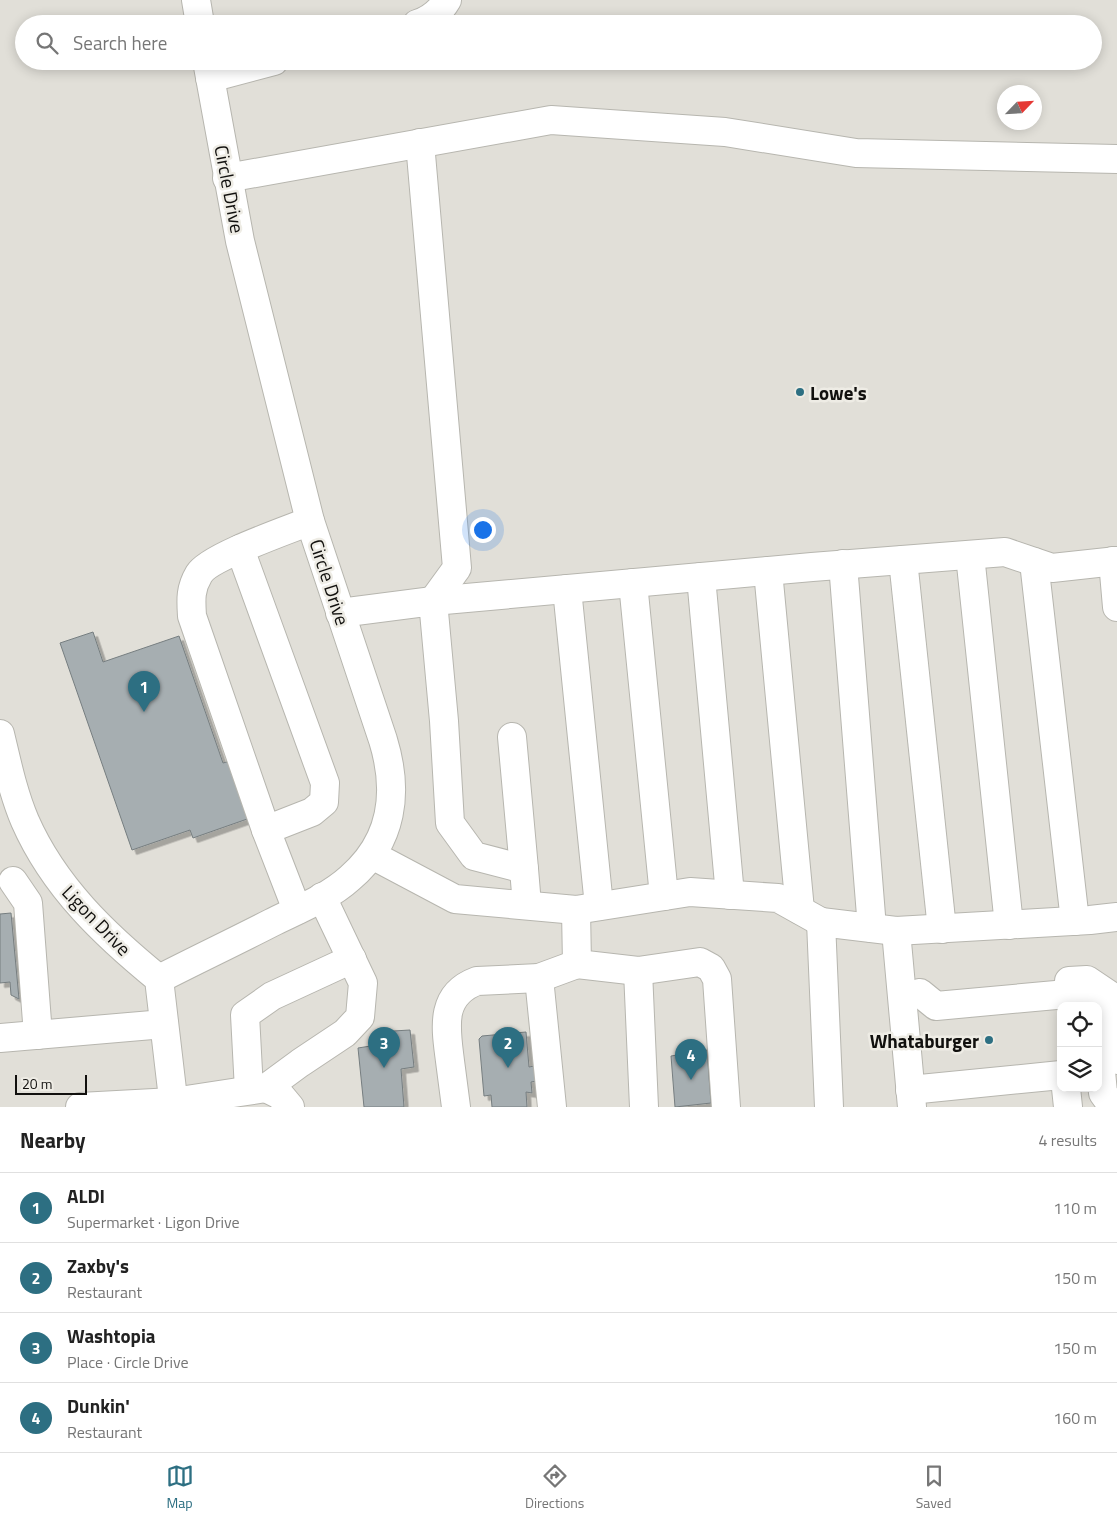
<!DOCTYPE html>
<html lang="en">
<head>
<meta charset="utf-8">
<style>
	body { margin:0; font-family:"Titillium Web",sans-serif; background:#f6f6f6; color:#222 }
	.controls { position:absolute; right:15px; bottom:15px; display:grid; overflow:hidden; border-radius:10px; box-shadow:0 2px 12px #0003 }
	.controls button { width:45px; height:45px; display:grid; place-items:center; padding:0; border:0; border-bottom:1px solid #e0e0e0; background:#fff; color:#222; font:25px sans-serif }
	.compass { position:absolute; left:997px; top:85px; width:45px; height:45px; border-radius:50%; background:#fff; box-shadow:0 2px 12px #0003; rotate:65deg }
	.scale { position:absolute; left:15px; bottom:12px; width:72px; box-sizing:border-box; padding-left:5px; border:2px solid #11100e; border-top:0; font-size:14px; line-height:18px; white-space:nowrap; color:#11100e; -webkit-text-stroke:4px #eeece5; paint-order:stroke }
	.you { position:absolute; left:482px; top:529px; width:18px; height:18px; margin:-12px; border:4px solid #fff; border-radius:50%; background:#1a73e8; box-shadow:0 0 0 8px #1a73e833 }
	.badge { display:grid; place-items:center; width:32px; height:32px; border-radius:50%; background:#2d6f82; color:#fff; font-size:16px; font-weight:700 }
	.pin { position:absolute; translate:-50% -41px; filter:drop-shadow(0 1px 2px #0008) }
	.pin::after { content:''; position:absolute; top:26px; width:18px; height:15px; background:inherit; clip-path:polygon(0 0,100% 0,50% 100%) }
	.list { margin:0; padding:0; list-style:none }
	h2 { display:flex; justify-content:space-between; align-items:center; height:65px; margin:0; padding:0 20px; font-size:21px }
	h2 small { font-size:16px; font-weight:400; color:#767676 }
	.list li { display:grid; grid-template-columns:32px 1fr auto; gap:15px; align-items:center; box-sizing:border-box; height:70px; padding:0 20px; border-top:1px solid #e0e0e0 }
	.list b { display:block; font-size:19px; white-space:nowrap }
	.list p { margin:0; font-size:16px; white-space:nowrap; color:#767676 }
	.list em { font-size:16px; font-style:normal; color:#767676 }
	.icon { flex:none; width:28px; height:28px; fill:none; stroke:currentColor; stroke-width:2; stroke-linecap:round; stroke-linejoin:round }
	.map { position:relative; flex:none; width:1117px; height:1107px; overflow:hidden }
	.search { position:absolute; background:#fff; box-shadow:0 2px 12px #0003; left:15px; right:15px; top:15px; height:55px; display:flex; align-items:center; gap:12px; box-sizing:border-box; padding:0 18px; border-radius:28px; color:#767676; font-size:19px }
	.sheet { height:345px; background:#fff }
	nav { display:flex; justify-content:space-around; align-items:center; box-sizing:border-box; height:70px; border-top:1px solid #e0e0e0; background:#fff; font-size:14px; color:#767676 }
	nav a { display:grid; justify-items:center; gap:2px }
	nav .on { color:#2d6f82 }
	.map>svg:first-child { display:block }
	.building { fill:#a6aeb1; stroke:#767e80; filter:url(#shadow) }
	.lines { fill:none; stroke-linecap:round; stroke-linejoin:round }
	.minor-casing { stroke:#b7b6af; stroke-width:30 }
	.minor { stroke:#fff; stroke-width:28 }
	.poi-dot { fill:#2d6f82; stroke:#eeece5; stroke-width:2 }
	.labels { text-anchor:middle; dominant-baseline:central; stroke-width:5; stroke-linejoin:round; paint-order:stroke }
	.street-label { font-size:19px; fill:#11100e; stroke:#eeece5 }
	.poi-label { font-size:19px; font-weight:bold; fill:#11100e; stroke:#eeece5; text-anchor:start }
</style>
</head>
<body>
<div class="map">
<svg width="1117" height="1107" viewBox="0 0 1117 1107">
	<defs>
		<filter id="shadow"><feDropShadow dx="4.5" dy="4.5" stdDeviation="0" flood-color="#0004"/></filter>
	</defs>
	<rect width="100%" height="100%" fill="#e1dfd8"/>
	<g class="building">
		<path d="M 93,632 L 103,662 L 179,636 L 223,763 L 230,761 L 250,818 L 193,838 L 190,830 L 132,850 L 60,643 Z"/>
		<path d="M 11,913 L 19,999 L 11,995 L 10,982 L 0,983 L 0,914 Z"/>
		<path d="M 410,1030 L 414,1067 L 401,1069 L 404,1107 L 364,1107 L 358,1048 L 389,1043 L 392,1048 L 393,1031 Z"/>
		<path d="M 526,1032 L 529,1067 L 534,1066 L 537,1081 L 531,1082 L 532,1093 L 526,1092 L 527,1107 L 492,1107 L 491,1095 L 484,1096 L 479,1039 L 482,1036 Z"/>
		<path d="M 707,1050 L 711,1103 L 675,1107 L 671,1056 Z"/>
	</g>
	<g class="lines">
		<g class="minor-casing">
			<g id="minor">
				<path d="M 196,0 L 200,24"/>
				<path d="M 417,24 C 430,20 440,12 447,0"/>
				<path d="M 210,78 L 274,61"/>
				<path d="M 420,143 L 457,568 L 433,601"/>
				<path d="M 227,178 L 551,120 L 725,132 L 856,153 L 1117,159"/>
				<path d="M 240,549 L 325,783 L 324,802 L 312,812 L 266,830"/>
				<path d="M 970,555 L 1009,925"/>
				<path d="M 903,560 L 942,929"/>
				<path d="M 1113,561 L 1117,607"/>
				<path d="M 1034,562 L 1075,921"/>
				<path d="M 843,564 L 872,928"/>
				<path d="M 768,571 L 800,910"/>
				<path d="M 701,577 L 730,895"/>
				<path d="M 633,583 L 664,896"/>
				<path d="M 567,589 L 599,906"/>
				<path d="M 433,601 L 812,567 L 1005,552 L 1052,568 L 1117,561"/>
				<path d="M 340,613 L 433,601 L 444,721 L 450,823 L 474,856 L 524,869 L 527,905"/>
				<path d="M 0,734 C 7,763 13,793 25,821 C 54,887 105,935 159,979 L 174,1107"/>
				<path d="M 512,737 L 524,869"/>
				<path d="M 372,855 L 455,899 L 576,910 L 690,892 L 778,898 L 821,922"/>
				<path d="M 13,881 L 28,903 L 38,1035"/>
				<path d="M 297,910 L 266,830 L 192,616 C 191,600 190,589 199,574 C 209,557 288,530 310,521"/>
				<path d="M 576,910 L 577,964 L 638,971 L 700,962 L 711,968 L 717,979 L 726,1107"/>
				<path d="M 896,931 L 912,1107"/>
				<path d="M 638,971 L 644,1107"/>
				<path d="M 539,978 L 552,1107"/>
				<path d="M 159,979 C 196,960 234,942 271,923 C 297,910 328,898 350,878 C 393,841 399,792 383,740 L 310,521 L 240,241 L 207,61"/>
				<path d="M 1069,981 L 1087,980 L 1111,996 L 1117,1060"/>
				<path d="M 920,993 L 936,1006 L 1056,995"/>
				<path d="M 1070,994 L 1091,1006"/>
				<path d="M 0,1038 L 164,1024"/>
				<path d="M 1098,1039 L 1103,1093 L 1113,1107"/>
				<path d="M 266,1088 L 280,1095 L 290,1107"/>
				<path d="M 1066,1088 L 1068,1107"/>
				<path d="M 249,1090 L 245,1015 L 272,996 L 352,959"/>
				<path d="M 910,1090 L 1061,1075"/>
				<path d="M 80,1107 L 173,1102 L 266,1088 L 300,1063 L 345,1033 L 360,1017 L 363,983 L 322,897"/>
				<path d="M 456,1107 C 454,1092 452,1076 450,1061 C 446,1029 439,995 477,981 L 539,978 L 577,964"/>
				<path d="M 829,1107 L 821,922 L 896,931 L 1090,920 L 1117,917"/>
			</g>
		</g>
		<use href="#minor" class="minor"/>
	</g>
	<g class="poi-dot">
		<circle cx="800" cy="392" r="5"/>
		<circle cx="989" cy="1040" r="5"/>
	</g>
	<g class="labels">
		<g class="street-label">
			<text transform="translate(230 189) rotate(79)">Circle Drive</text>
			<text transform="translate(330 582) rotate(72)">Circle Drive</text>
			<text transform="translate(97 920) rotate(46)">Ligon Drive</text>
		</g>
		<g class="poi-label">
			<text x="810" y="392">Lowe's</text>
			<text x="979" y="1040" text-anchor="end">Whataburger</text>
		</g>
	</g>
</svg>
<div class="controls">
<button><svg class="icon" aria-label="locate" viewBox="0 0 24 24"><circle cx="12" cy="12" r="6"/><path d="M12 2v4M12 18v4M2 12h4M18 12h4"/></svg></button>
<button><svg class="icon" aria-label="layers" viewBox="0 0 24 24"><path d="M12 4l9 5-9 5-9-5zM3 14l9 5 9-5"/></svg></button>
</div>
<svg class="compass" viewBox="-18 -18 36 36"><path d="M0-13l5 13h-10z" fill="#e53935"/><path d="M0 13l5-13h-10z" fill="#767676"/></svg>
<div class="scale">20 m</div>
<div class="you"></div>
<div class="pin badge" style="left:144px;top:712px">1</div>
<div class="pin badge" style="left:508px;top:1068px">2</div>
<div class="pin badge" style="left:384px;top:1068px">3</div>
<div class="pin badge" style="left:691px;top:1080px">4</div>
<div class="search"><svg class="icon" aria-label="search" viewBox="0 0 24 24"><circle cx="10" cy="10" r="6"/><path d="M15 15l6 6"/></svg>Search here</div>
</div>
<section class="sheet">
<h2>Nearby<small>4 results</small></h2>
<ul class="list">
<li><span class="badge">1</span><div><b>ALDI</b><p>Supermarket · Ligon Drive</p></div><em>110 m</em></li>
<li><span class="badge">2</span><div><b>Zaxby's</b><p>Restaurant</p></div><em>150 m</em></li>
<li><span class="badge">3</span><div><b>Washtopia</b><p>Place · Circle Drive</p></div><em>150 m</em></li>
<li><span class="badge">4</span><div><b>Dunkin'</b><p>Restaurant</p></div><em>160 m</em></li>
</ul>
</section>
<nav>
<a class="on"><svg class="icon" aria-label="map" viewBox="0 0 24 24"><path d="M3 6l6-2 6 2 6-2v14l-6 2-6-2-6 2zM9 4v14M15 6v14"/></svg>Map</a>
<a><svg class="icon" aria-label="directions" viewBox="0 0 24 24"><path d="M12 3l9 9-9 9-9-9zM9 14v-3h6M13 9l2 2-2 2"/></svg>Directions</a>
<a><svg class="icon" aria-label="saved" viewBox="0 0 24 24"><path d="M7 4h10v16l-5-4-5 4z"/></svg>Saved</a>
</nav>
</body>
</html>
